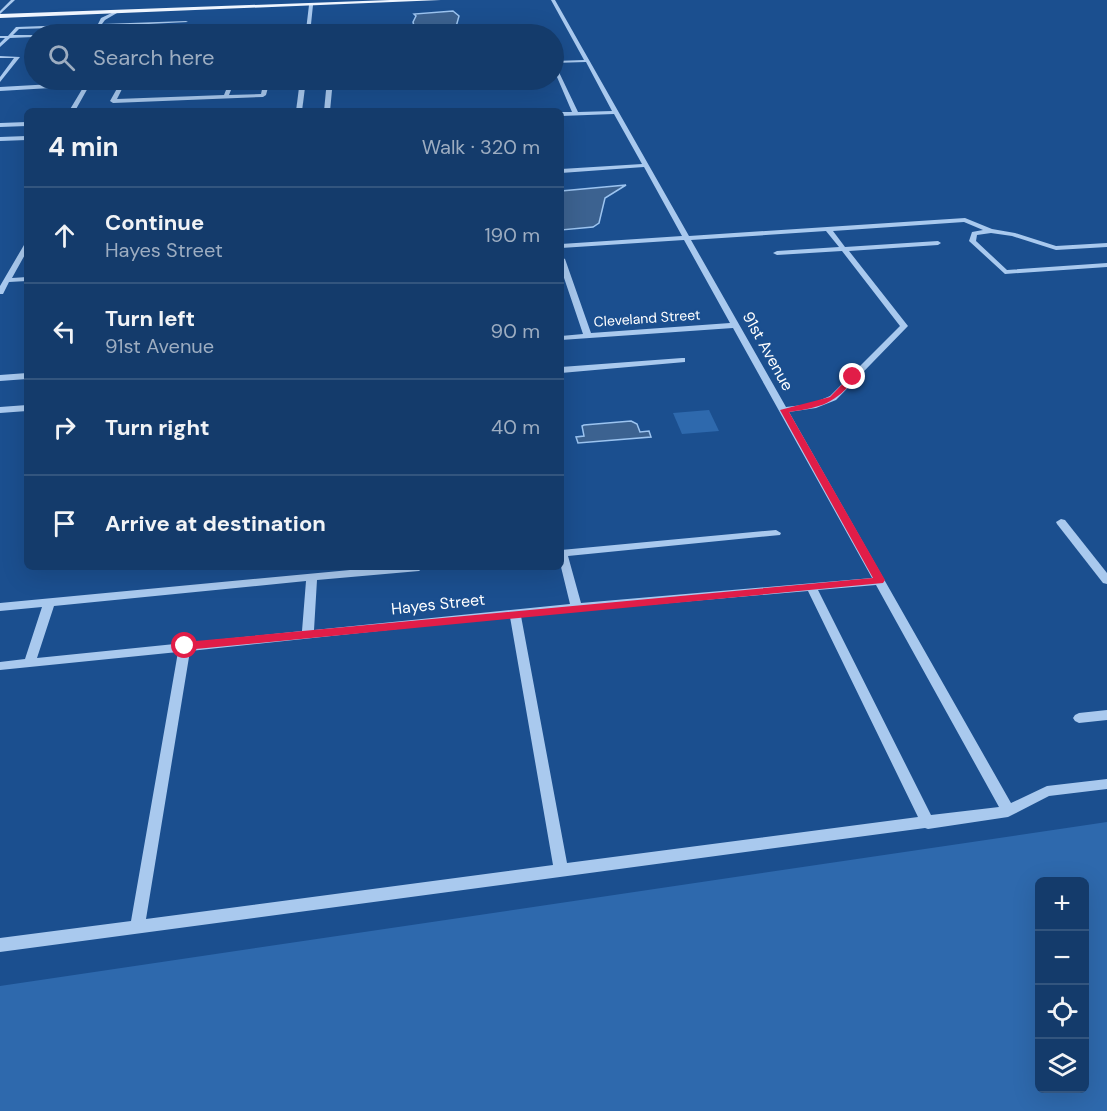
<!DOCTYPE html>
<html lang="en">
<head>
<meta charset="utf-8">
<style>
	body { margin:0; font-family:"DM Sans",sans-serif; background:#214673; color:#f1f3f6 }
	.controls { position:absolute; right:18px; bottom:18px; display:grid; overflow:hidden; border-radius:9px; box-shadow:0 6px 24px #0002 }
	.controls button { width:54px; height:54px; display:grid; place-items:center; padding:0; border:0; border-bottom:2px solid #33557e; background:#143b6b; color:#f1f3f6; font:30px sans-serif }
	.stop { position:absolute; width:18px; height:18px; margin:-14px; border:4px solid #e11d48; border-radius:50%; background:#fff }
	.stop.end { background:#e11d48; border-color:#fff; box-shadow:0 2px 6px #0008 }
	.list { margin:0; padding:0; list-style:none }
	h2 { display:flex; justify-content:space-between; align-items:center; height:78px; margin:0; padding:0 24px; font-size:26px }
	h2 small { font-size:20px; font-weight:400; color:#9dadc1 }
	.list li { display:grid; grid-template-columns:39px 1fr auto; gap:18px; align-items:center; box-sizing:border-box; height:96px; padding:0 24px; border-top:2px solid #33557e }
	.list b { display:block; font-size:22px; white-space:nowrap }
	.list p { margin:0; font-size:20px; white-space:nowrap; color:#9dadc1 }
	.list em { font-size:20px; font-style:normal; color:#9dadc1 }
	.icon { flex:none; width:33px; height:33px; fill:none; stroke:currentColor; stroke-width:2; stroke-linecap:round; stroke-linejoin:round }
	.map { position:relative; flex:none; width:1107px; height:1111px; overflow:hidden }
	.search { position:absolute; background:#143b6b; box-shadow:0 6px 24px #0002; left:24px; top:24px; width:540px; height:66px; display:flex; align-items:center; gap:15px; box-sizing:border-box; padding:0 21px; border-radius:33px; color:#9dadc1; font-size:22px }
	.panel { position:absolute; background:#143b6b; box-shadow:0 6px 24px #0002; left:24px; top:108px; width:540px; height:462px; border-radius:9px }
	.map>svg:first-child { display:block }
	.green { fill:#2e69ad; fill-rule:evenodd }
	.water { fill:#3c6290; stroke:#9cc4f0; stroke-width:1.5 }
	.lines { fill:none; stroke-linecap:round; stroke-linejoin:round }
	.minor { fill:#a9c9ee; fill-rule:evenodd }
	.major { fill:#f0f6ff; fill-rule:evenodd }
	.route { fill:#e11d48 }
	.labels { text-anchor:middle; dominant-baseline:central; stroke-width:4.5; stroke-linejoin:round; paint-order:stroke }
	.far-street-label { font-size:14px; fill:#fff; stroke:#1b4f8f }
	.street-label { font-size:16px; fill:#fff; stroke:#1b4f8f }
</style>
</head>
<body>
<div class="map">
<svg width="1107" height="1111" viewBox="0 0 1107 1111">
	<rect width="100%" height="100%" fill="#1b4f8f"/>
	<g class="green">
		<path d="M 709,410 L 719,431 L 682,434 L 673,413 Z"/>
		<path d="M 1107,822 L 1107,1111 L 0,1111 L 0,986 ZM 1040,882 L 1084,882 L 1084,1088 L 1040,1088 Z"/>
	</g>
	<g class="water">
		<path d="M 453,11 L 459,16 L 454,34 L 416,34 L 413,22 L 416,16 L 414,14 Z"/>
		<path d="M 626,185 L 605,198 L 599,223 L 593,227 L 561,230 L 561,191 Z"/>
		<path d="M 631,421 L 637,424 L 640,432 L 649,431 L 651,437 L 578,443 L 576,437 L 584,436 L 582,426 L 584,425 Z"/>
	</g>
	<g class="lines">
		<g class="minor">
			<path d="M 11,0 L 15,0 L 0,14 L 0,11 Z"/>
			<path d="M 551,0 L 555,0 L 689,236 L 965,218 L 992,229 L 1015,233 L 1056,246 L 1107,243 L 1107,247 L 1056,250 L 1012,236 L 991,233 L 977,235 L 976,241 L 1007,270 L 1107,263 L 1107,267 L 1005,274 L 969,241 L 972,232 L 983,230 L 964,222 L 833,231 L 845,247 L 938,241 L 941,243 L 938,245 L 849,251 L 908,326 L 836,400 L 816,408 L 789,412 L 1011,803 L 1047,786 L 1107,779 L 1107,789 L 1049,796 L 1008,817 L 928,829 L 925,828 L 0,952 L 0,938 L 131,921 L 178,652 L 0,670 L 0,662 L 25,659 L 42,607 L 0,611 L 0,603 L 382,567 L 424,567 L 419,571 L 317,580 L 314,630 L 570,604 L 561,567 L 561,550 L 776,530 L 781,533 L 780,535 L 568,556 L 581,603 L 872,578 L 733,328 L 561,340 L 561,336 L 583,334 L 561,269 L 561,257 L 565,259 L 591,333 L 730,323 L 684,240 L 561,248 L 561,244 L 682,236 L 644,167 L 561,173 L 561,169 L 642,164 L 614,114 L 561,116 L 561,112 L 572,112 L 554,70 L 554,65 L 556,66 L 578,112 L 612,111 L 586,62 L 554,63 L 554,61 L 584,60 ZM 826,231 L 839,247 L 777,251 L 773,253 L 777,255 L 842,251 L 900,326 L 830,396 L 811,404 L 786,407 L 691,240 ZM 306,581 L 302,631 L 37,658 L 54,606 ZM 876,585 L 999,807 L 931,815 L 818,590 ZM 808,591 L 918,817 L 567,863 L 521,616 ZM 510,617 L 553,865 L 146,919 L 190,651 Z"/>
			<path d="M 311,4 L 313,5 L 310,34 L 306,34 L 306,32 L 231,34 L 306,30 L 309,5 Z"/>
			<path d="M 116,11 L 117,13 L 105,20 L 102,24 L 186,21 L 188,22 L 129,25 L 124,34 L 120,34 L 125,25 L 91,27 L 82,34 L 58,34 L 81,32 L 86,27 L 19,29 L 13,35 L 34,35 L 34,37 L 10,38 L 0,47 L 0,43 L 5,38 L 0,38 L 0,36 L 8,36 L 16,27 L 98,24 L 101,18 Z"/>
			<path d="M 182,32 L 184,34 L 143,34 L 145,33 Z"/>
			<path d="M 0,56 L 20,57 L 0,82 L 0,77 L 14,58 L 0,58 Z"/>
			<path d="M 123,80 L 190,80 L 187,82 L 124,85 L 117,99 L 224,95 L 230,80 L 235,80 L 229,95 L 261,94 L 264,80 L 270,80 L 266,95 L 263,97 L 113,103 L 110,101 L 119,85 L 89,86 L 75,111 L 69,111 L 84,86 L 0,91 L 0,87 Z"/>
			<path d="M 300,80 L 306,80 L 302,111 L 296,111 Z"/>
			<path d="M 327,80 L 333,80 L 330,111 L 324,111 Z"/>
			<path d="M 27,122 L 27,126 L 0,127 L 0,123 Z"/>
			<path d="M 27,136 L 27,140 L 0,141 L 0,137 Z"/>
			<path d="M 27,243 L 27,251 L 12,278 L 27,277 L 27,281 L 9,282 L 3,294 L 0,294 L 0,286 L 24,245 Z"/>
			<path d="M 682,358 L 685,358 L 685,362 L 561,373 L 561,367 Z"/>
			<path d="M 27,373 L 27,379 L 0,381 L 0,375 Z"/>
			<path d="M 27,405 L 27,411 L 0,413 L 0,407 Z"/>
			<path d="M 1061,519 L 1065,520 L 1107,573 L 1107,584 L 1103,583 L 1057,524 L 1056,522 Z"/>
			<path d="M 1107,710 L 1107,720 L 1079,723 L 1075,721 L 1073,718 L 1075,715 L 1079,713 Z"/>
		</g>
		<path class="major" d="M 390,0 L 441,0 L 0,18 L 0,14 Z"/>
	</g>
	<path class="route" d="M 851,375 L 857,377 C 834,404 823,407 789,412 L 885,580 L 883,583 L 185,650 L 180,646 L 185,642 L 873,578 L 780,410 L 830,397 Z"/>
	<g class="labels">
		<g class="far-street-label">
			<text transform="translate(647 318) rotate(-4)">Cleveland Street</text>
		</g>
		<g class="street-label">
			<text transform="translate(768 351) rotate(61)">91st Avenue</text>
			<text transform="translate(438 604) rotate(-6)">Hayes Street</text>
		</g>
	</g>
</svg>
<div class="controls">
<button>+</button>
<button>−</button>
<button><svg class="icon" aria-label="locate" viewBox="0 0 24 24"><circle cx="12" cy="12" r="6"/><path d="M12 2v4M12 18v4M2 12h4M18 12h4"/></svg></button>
<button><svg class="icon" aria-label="layers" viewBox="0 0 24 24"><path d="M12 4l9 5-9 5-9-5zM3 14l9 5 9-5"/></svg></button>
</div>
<div class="stop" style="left:185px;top:646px"></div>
<div class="stop end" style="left:853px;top:377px"></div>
<div class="search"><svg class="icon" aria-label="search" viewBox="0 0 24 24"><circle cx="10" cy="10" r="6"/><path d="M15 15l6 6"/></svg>Search here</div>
<section class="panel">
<h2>4 min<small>Walk · 320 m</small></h2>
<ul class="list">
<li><svg class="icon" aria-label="ahead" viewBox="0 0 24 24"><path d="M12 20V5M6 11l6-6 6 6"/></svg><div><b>Continue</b><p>Hayes Street</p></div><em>190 m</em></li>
<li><svg class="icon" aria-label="left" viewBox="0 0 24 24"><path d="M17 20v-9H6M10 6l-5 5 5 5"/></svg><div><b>Turn left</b><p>91st Avenue</p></div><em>90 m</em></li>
<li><svg class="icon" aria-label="right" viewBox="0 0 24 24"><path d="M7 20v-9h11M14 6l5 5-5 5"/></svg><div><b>Turn right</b></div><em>40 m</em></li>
<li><svg class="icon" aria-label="arrive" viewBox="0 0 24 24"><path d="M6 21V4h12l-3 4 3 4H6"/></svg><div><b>Arrive at destination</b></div></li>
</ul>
</section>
</div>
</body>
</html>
